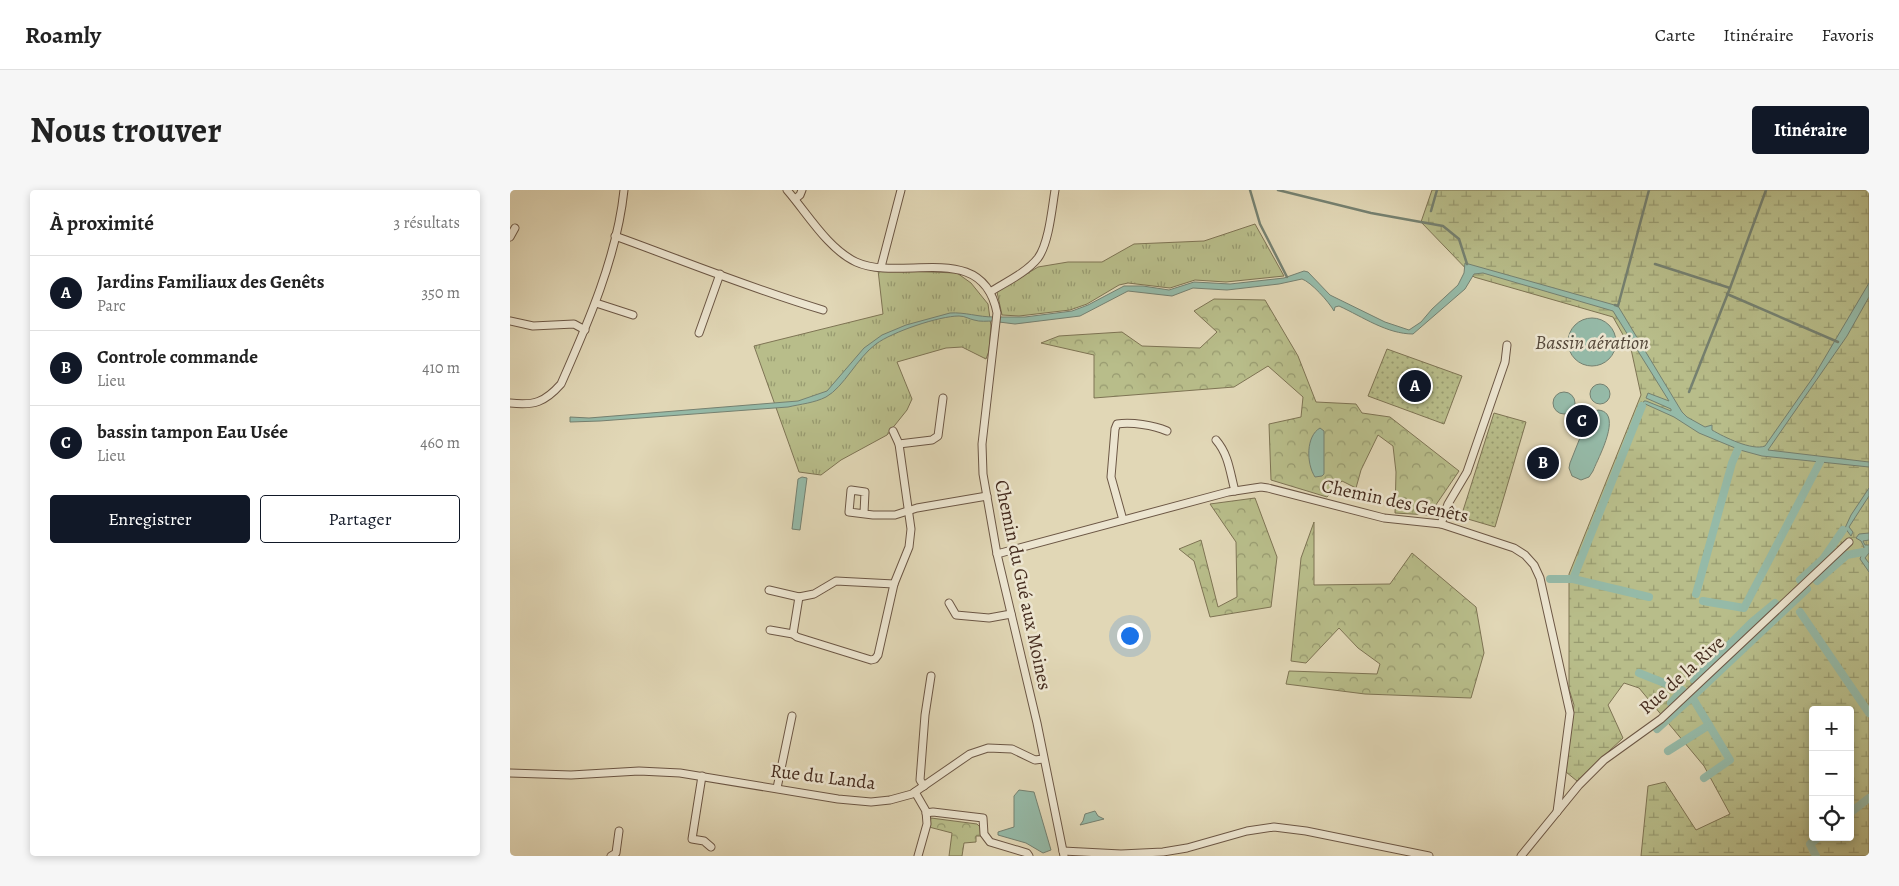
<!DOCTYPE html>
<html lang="fr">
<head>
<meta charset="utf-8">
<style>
	body { margin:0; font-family:Alegreya,serif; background:#f6f6f6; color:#222 }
	.controls { position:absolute; right:15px; bottom:15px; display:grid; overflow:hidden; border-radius:5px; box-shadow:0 2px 8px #0003 }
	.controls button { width:45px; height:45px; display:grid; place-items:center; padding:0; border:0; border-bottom:1px solid #e0e0e0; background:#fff; color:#222; font:25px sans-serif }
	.you { position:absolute; left:619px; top:445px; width:18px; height:18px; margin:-12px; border:4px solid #fff; border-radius:50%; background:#1a73e8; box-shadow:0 0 0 8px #1a73e833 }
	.badge { display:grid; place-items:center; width:32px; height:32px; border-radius:50%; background:#111827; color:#fff; font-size:16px; font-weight:700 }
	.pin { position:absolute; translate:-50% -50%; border:2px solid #fff; box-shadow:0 1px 5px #0006 }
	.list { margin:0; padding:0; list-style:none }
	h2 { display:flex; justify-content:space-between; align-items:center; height:65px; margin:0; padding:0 20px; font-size:21px }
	h2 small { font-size:16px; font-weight:400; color:#767676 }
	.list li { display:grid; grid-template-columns:32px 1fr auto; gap:15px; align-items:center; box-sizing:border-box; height:75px; padding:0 20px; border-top:1px solid #e0e0e0 }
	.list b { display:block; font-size:19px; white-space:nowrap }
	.list p { margin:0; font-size:16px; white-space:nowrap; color:#767676 }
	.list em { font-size:16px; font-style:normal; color:#767676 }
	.actions { display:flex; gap:10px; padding:15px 20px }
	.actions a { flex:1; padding:11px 0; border:1px solid #111827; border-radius:5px; text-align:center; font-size:18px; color:#111827 }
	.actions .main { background:#111827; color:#fff }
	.icon { flex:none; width:28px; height:28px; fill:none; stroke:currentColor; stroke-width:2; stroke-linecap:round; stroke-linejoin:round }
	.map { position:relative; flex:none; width:1359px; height:666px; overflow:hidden; border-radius:5px }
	header { display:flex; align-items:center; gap:30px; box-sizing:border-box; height:70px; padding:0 25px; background:#fff; border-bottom:1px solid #e0e0e0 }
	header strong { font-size:24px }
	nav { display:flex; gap:28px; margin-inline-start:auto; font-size:18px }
	.intro { display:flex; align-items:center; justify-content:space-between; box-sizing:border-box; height:120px; padding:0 30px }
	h1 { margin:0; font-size:35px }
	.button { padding:12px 22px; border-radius:5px; background:#111827; color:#fff; font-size:18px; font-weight:700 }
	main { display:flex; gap:30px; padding:0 30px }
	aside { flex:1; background:#fff; border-radius:5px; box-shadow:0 2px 8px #0003 }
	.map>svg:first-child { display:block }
	.grass { fill:url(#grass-tufts); stroke:#7e7454 }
	.forest { fill:url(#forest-crowns); stroke:#7e7454 }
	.wetland { fill:url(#wetland-marsh); stroke:#7e7454; fill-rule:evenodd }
	.garden { fill:url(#garden-dots); stroke:#7e7454 }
	.water { fill:#95baa8; stroke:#758171 }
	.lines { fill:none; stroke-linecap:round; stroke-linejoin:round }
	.stream { stroke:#758171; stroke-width:2.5 }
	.canal { stroke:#95baa8; stroke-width:8 }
	.minor-casing { stroke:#6c5745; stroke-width:9 }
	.minor { stroke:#ece5d0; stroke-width:7 }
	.labels { text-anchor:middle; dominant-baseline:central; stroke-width:5; stroke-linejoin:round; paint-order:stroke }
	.street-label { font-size:19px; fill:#452c1f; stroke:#ece5d0 }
	.water-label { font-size:20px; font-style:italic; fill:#55483a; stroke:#ece5d0 }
</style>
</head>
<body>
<header>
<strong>Roamly</strong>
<nav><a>Carte</a><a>Itinéraire</a><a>Favoris</a></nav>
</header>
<div class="intro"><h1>Nous trouver</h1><a class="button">Itinéraire</a></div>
<main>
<aside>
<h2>À proximité<small>3 résultats</small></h2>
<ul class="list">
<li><span class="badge">A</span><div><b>Jardins Familiaux des Genêts</b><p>Parc</p></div><em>350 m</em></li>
<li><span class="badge">B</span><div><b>Controle commande</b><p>Lieu</p></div><em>410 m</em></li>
<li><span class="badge">C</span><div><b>bassin tampon Eau Usée</b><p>Lieu</p></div><em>460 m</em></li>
</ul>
<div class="actions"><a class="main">Enregistrer</a><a>Partager</a></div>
</aside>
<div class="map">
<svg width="1359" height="666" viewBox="0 0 1359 666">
	<defs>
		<pattern id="grass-tufts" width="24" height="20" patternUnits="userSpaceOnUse" patternTransform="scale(1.25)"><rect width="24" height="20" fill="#b8bd8a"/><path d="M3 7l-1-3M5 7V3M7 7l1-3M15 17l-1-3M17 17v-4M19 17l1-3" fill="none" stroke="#979a70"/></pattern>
		<pattern id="forest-crowns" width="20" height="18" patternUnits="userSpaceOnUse" patternTransform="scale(1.25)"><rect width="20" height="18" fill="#b8bd8a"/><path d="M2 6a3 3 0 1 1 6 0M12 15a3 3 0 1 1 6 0" fill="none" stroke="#979a70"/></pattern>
		<pattern id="wetland-marsh" width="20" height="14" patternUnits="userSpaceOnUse" patternTransform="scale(1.25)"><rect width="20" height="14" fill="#b8bd8a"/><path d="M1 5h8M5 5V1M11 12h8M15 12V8" fill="none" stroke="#979a70"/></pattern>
		<pattern id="garden-dots" width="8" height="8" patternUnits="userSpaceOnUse" patternTransform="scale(1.25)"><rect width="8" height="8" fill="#b8bd8a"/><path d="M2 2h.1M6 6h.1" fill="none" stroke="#979a70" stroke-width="1.8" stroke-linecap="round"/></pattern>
	</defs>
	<rect width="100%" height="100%" fill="#e1d7b6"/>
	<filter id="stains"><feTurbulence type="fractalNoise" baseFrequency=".004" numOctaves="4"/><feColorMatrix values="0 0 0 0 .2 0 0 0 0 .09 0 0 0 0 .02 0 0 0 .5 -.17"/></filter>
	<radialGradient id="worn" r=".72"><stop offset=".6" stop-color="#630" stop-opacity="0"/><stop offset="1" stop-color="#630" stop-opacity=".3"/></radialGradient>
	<g class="grass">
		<path d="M 745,34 L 774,86 L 716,92 L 685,90 L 660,98 L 618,93 L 609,95 L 577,114 L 560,120 L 509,126 L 492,125 L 487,102 L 528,77 L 558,72 L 592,72 L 624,54 L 694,51 Z"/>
		<path d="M 368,80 L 447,83 L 461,93 L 478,114 L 481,136 L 479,161 L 476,169 L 452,157 L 436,158 L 387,172 L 402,209 L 397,220 L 377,245 L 331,270 L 311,285 L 289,282 L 244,156 L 373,124 Z"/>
	</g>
	<g class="forest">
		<path d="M 704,109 L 755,110 L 788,166 L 806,212 L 846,214 L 852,223 L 880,227 L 949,281 L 919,325 L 885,323 L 886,282 L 883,256 L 868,245 L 851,280 L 846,298 L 832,291 L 817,307 L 761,290 L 759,234 L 791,227 L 793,207 L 758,176 L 724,197 L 584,208 L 584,165 L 531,153 L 549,146 L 612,142 L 632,156 L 690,158 L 707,142 L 684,121 Z"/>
		<path d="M 745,308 L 767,367 L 761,417 L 700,427 L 684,371 L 669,359 L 691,350 L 708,417 L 727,407 L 726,352 L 700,314 Z"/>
		<path d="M 804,332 L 804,395 L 880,394 L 902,363 L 966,417 L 974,463 L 961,508 L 855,504 L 776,494 L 779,481 L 867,484 L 870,474 L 848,458 L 829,438 L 796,473 L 781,471 L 791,368 Z"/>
		<path d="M 421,628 L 467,634 L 471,638 L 471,646 L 466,646 L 466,652 L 454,653 L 452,666 L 439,666 L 442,643 L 419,637 Z"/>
	</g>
	<path class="wetland" d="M 922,0 L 1359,0 L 1359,666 L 1131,666 L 1138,596 L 1155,592 L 1186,640 L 1220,624 L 1194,576 L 1129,498 L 1114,493 L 1098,515 L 1113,548 L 1067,591 L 1056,582 L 1064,515 L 1059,499 L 1059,384 L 1131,205 L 1121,159 L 1103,127 L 964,87 L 911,32 ZM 1303,520 L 1340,520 L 1340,647 L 1303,647 Z"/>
	<g class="garden">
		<path d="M 877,159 L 952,186 L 934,234 L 858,206 Z"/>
		<path d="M 984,223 L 1016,232 L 985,337 L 951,327 Z"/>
	</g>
	<g class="water">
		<path d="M 955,73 L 1108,116 L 1172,222 L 1177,227 L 1195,237 L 1202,235 L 1202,240 C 1214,247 1242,261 1255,256 L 1304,186 L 1359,93 L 1359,107 L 1337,146 L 1258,260 L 1359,272 L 1359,277 L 1252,266 L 1230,260 L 1189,243 L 1164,227 L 1133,213 L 1134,211 L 1136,211 L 1161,221 L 1161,219 L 1136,208 L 1138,203 L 1159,211 L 1103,121 L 973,83 L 964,84 L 955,99 L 903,144 C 877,144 853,127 829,116 L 825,117 L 824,121 C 819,112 801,92 792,89 L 769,94 L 717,100 L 683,98 L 662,106 L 618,101 L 570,126 L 505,134 L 489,132 L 489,127 L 515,127 L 562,121 L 578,115 L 614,96 L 633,96 L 659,100 L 684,92 L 720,94 L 774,88 L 794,81 L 798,82 L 820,105 L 875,132 L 899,140 L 911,132 L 922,119 L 948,95 L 954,83 Z"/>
		<path d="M 440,123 C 455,122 468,127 484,127 L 483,131 C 477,131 470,132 464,130 C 459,129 455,126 449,126 C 429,126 382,142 366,154 C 347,168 334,197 316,207 C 304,213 291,214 278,217 L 90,231 L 60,232 L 60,227 L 79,228 L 288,211 L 317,201 L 354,158 L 372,145 L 396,135 Z"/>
		<circle cx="1082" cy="152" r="24"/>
		<circle cx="1090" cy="204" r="10"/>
		<circle cx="1054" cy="213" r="11"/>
		<path d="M 1088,220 C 1114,222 1088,268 1083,281 L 1079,287 L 1071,290 L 1062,286 L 1059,278 L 1060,273 L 1079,225 Z"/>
		<path d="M 810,238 L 814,241 L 814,284 L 812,286 L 805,287 C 796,273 796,246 810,238 Z"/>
		<path d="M 292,287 L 297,288 L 290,340 L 282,339 L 288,289 Z"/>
		<path d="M 1359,298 L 1359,306 L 1339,337 L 1343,342 L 1341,346 L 1335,338 L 1341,325 Z"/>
		<path d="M 1359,343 L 1359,350 L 1353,351 L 1355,355 L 1359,355 L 1359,363 L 1355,368 L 1359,373 L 1359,382 L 1350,369 L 1354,357 L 1351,351 L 1346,348 L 1349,344 Z"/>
		<path d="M 509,600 L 524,602 L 541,660 L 533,663 L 516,653 L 488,645 L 488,642 L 504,637 L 504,606 Z"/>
		<path d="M 585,621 L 588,626 L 594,629 L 570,635 L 573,631 L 575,624 Z"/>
	</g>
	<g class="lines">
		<g class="stream">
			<path d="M 740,0 L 750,34 L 777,87"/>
			<path d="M 768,0 L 861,23 L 933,36 L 949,49 L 957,74"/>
			<path d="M 921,21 L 927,0"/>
			<path d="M 1145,74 L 1220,98 L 1256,0"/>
			<path d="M 1217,104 L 1328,152"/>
			<path d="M 1105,115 L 1108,116 L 1139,0"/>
			<path d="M 1179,202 L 1220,98"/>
		</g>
		<g class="canal">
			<path d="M 1040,389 L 1063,389 L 1132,216"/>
			<path d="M 1063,389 L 1139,407"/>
			<path d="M 1290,390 L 1313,369 L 1333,340"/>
			<path d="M 1307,391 L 1337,365 L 1353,362"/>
			<path d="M 1186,404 L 1222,273 L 1228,259"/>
			<path d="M 1193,411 L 1234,418 L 1310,272"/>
			<path d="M 1290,422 L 1359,523"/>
			<path d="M 1129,483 L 1172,500 L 1161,513"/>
			<path d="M 1184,490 L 1242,432 L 1265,413"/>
			<path d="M 1182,507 L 1297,399"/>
			<path d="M 1147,539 L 1182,507 L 1199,535"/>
			<path d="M 1158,561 L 1199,535 L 1220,570 L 1194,588"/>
			<path d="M 1340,623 L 1359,608"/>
			<path d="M 1306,666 L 1300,654 L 1309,647"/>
		</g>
		<g class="minor-casing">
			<g id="minor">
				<path d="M 277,0 C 297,23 318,59 346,72 C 392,93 473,49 487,123 L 472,254 L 473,284 L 487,364 L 527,533 L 554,666"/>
				<path d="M 285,9 L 290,5 L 292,0"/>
				<path d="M 105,46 C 174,71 242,99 313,120"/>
				<path d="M 0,47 L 5,38"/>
				<path d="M 371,77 L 391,0"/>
				<path d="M 480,102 C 496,92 516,83 528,68 C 539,53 542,18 545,0"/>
				<path d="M 86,113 L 123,125"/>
				<path d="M 0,131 L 23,136 L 64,134 L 75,140"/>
				<path d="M 189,143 L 210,84"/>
				<path d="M 0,213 C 24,216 35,212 51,194 C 78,133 107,67 114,0"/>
				<path d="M 706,250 C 719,265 720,283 725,301"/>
				<path d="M 389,254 L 422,250 L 428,246 L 433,208"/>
				<path d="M 354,323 L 355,302 L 341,300 L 339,322 L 363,325 L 385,325 L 407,318 L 477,306"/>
				<path d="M 613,330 L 601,287 L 605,239 L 607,234 C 622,232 643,235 657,241"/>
				<path d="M 931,334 L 938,314 L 957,282 L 995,172 L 997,155"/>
				<path d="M 487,364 L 718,302 L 751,297 L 758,298 L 874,328 L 931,334 L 1004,358 L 1015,365 L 1024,375 L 1030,388 L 1060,523 L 1047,622"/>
				<path d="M 259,400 L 289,407 L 304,404 L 326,391 L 384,394 L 399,357 L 401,339 L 389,254 L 383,241"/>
				<path d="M 289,407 L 283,444 L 287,447 L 361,470 L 365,469 L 368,465 L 384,394"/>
				<path d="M 439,413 L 446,425 L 479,428 L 501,424"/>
				<path d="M 260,440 L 283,444"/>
				<path d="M 0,583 L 61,585 L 129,581 L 170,583 L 328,609 L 361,612 L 380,610 L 402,604 L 460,564 L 478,558 L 502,559 L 525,570 L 533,569"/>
				<path d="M 192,586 L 182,649 L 194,651 L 201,657"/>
				<path d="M 414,596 L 410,590 L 415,525 L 421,486"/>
				<path d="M 267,598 L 282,526"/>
				<path d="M 405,602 L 416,621 L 417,634 L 408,666"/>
				<path d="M 416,623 L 423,622 L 473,628 L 474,644 L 480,652 L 517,663 L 519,666"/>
				<path d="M 553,661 L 611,664 L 653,662 L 677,658 L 737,641 L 764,637 L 796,641 L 919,666"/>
				<path d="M 101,666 L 106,663 L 109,641"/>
				<path d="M 1011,666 L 1069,595 L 1094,570 L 1151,529 L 1339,352"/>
			</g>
		</g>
		<use href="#minor" class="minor"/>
	</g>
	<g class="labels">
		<g class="street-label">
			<text transform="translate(885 311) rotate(12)">Chemin des Genêts</text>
			<text transform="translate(513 395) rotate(78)">Chemin du Gué aux Moines</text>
			<text transform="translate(1172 485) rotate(-42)">Rue de la Rive</text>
			<text transform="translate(313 587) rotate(7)">Rue du Landa</text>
		</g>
		<g class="water-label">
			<text x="1082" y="152">Bassin aération</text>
		</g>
	</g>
	<rect width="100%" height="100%" filter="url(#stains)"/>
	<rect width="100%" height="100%" fill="url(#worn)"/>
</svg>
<div class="controls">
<button>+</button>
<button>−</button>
<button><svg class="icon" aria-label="locate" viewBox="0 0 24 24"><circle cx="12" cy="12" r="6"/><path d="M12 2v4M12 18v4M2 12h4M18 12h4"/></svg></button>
</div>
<div class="you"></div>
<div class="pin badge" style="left:905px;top:196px">A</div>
<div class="pin badge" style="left:1033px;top:273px">B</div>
<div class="pin badge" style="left:1072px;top:231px">C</div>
</div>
</main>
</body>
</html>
